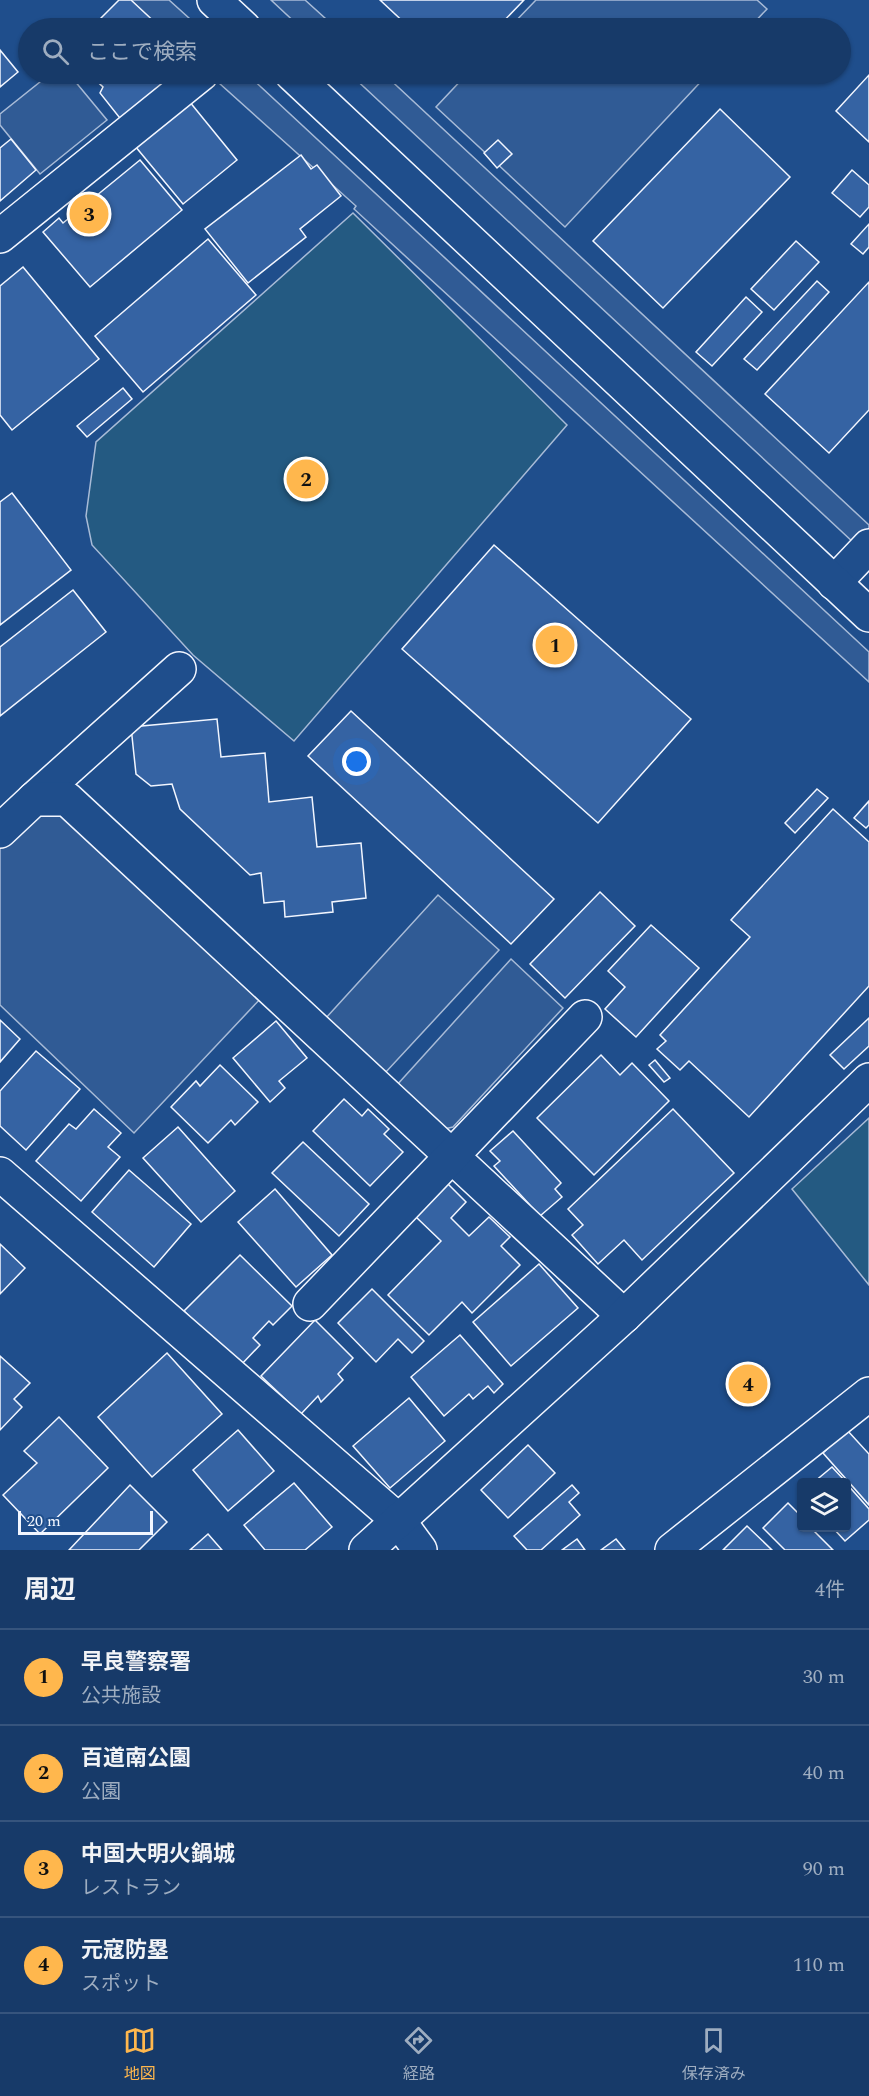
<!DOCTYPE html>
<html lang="ja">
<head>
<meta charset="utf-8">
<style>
	body { margin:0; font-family:Spectral,"Noto Sans JP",serif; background:#244571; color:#f1f3f6 }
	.controls { position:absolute; right:18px; bottom:18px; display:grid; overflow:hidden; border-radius:6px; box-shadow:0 2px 4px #0004 }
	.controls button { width:54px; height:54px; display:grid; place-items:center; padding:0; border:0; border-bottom:2px solid #36547d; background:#173a69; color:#f1f3f6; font:30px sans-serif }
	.scale { position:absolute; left:18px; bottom:15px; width:135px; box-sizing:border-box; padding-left:6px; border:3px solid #f2f6ff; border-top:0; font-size:16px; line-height:21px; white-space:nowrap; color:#f2f6ff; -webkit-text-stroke:4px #1f4e8c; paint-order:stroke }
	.you { position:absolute; left:357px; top:762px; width:21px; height:21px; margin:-15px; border:4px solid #fff; border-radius:50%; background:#1a73e8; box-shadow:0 0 0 9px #1a73e833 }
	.badge { display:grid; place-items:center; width:39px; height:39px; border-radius:50%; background:#ffb74d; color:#111; font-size:20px; font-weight:700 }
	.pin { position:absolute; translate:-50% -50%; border:3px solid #fff; box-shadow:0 2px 6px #0006 }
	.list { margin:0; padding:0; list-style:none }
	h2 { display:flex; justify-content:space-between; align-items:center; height:78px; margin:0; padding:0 24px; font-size:26px }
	h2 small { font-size:20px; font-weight:400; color:#9eadc0 }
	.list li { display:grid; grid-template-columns:39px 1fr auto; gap:18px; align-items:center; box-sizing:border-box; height:96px; padding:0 24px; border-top:2px solid #36547d }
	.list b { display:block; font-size:22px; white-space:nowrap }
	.list p { margin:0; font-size:20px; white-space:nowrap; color:#9eadc0 }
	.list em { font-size:20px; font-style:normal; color:#9eadc0 }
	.icon { flex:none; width:33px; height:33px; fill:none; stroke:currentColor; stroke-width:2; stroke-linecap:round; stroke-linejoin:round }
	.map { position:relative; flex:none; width:869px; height:1550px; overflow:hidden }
	.search { position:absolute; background:#173a69; box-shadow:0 2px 4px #0004; left:18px; right:18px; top:18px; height:66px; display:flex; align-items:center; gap:15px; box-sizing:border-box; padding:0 21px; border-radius:33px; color:#9eadc0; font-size:22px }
	.sheet { height:462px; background:#173a69 }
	nav { display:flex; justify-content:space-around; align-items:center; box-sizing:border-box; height:84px; border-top:2px solid #36547d; background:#173a69; font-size:16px; color:#9eadc0 }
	nav a { display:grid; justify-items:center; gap:3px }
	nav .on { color:#ffb74d }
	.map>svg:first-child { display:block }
	.green { fill:#245a82; stroke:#a8bbd7; stroke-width:1.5 }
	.parking { fill:#305b95; stroke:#a8bbd7; stroke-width:1.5 }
	.building { fill:#3563a3; stroke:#f2f6ff; stroke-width:1.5 }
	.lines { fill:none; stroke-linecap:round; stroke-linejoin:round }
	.minor-casing { stroke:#f2f6ff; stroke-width:36 }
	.tertiary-casing { stroke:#f2f6ff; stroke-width:36 }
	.minor { stroke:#1f4e8c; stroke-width:33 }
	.tertiary { stroke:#1f4e8c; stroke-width:33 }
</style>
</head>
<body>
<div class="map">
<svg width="869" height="1550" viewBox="0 0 869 1550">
	<rect width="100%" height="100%" fill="#1f4e8c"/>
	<g class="green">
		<path d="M 353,213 L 567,425 L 294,741 L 193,655 L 92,545 L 86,516 L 96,442 Z"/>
		<path d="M 869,1118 L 869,1285 L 792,1189 Z"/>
	</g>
	<g class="parking">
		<path d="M 127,0 L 169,0 L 200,28 L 157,28 Z"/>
		<path d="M 271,0 L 305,0 L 336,28 L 301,28 Z"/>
		<path d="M 536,0 L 757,0 L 767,9 L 749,28 L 509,28 Z"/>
		<path d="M 50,74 L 69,74 L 107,120 L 40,174 L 0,125 L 0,114 Z"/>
		<path d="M 209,74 L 247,74 L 869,652 L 869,682 L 354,209 L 356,206 Z"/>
		<path d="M 350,74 L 384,74 L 869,525 L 869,557 Z"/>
		<path d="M 467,74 L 708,74 L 565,227 L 436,107 Z"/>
		<path d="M 59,811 L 262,997 L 134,1133 L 0,1005 L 0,844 L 26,819 Z"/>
		<path d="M 438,895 L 499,950 L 385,1073 L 325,1019 Z"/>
		<path d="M 511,959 L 563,1008 L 453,1127 L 440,1130 L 396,1086 Z"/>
	</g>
	<g class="building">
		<path d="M 119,0 L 131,0 L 161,28 L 91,28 Z"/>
		<path d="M 380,0 L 524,0 L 497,28 L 410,28 Z"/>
		<path d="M 0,50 L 18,72 L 0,87 Z"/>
		<path d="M 89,74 L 184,74 L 123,122 L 100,93 L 103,87 Z"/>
		<path d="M 869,75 L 869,142 L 836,111 Z"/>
		<path d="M 189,101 L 237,160 L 183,204 L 135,146 Z"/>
		<path d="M 720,109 L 790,177 L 663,308 L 593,241 Z"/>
		<path d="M 11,139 L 36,170 L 0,201 L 0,148 Z"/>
		<path d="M 498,140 L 512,154 L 497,168 L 484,153 Z"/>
		<path d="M 301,155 L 311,169 L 317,165 L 341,196 L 300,229 L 306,237 L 248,283 L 205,229 Z"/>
		<path d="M 140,160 L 182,210 L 90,287 L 43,232 L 59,218 L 63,223 Z"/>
		<path d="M 852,170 L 869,185 L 869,207 L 860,217 L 832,193 Z"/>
		<path d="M 869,224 L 869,247 L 863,254 L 851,244 Z"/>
		<path d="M 208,239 L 256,295 L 143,392 L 95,336 Z"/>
		<path d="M 796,241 L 819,262 L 774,310 L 751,289 Z"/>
		<path d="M 23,267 L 99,359 L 12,430 L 0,415 L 0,286 Z"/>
		<path d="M 817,281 L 829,292 L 757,370 L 744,359 Z"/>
		<path d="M 869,282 L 869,410 L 829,453 L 765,394 Z"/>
		<path d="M 746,297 L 762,312 L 712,366 L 696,352 Z"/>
		<path d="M 123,388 L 132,399 L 87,437 L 77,426 Z"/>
		<path d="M 12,493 L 71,570 L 0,625 L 0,502 Z"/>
		<path d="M 494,545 L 691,719 L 598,823 L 402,649 Z"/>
		<path d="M 73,590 L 106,632 L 0,716 L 0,647 Z"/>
		<path d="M 351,711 L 554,899 L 511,944 L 308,756 Z"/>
		<path d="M 217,719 L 221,757 L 265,753 L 269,802 L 312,797 L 317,847 L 361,843 L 366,898 L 332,902 L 333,912 L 285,917 L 284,901 L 264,903 L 261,873 L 250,875 L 180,809 L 172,784 L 151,786 L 136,774 L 131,727 Z"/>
		<path d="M 817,789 L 828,798 L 795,833 L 785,823 Z"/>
		<path d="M 869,801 L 869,825 L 866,828 L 854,818 Z"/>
		<path d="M 833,809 L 869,842 L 869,986 L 749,1117 L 689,1061 L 680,1070 L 657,1049 L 666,1041 L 660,1035 L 750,937 L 731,920 Z"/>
		<path d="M 600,892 L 635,926 L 565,998 L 530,964 Z"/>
		<path d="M 651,925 L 699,968 L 636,1037 L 605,1009 L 625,987 L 608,971 Z"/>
		<path d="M 869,1018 L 869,1046 L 844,1069 L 830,1055 Z"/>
		<path d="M 0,1020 L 20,1039 L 0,1062 Z"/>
		<path d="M 276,1021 L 307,1058 L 279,1081 L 285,1088 L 270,1102 L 233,1058 Z"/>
		<path d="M 36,1051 L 80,1089 L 26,1150 L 0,1126 L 0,1091 Z"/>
		<path d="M 601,1055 L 620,1075 L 632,1063 L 669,1101 L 594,1175 L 537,1118 Z"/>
		<path d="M 655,1060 L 670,1078 L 664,1082 L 649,1065 Z"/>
		<path d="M 220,1065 L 258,1102 L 235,1125 L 231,1120 L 208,1143 L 171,1107 L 196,1081 L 200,1086 Z"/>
		<path d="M 344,1099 L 362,1116 L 368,1109 L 389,1129 L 384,1134 L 403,1152 L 370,1186 L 313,1131 Z"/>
		<path d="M 94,1109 L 121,1133 L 108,1147 L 120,1157 L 81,1201 L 36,1161 L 69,1124 L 76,1129 Z"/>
		<path d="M 673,1109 L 734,1173 L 642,1260 L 624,1240 L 598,1264 L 572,1235 L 583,1225 L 568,1209 Z"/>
		<path d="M 178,1127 L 235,1191 L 201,1222 L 143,1158 Z"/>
		<path d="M 513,1131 L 561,1183 L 555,1189 L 562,1197 L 540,1216 L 494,1166 L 500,1161 L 490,1151 Z"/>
		<path d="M 303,1142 L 369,1204 L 339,1236 L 272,1173 Z"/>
		<path d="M 129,1170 L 191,1224 L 154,1267 L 92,1212 Z"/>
		<path d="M 448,1184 L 466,1202 L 451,1218 L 469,1236 L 489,1217 L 510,1237 L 501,1246 L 520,1265 L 472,1313 L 462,1302 L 429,1335 L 388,1295 L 441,1241 L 416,1217 Z"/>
		<path d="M 275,1189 L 332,1255 L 296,1287 L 238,1222 Z"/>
		<path d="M 0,1244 L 25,1268 L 0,1294 Z"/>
		<path d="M 240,1255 L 292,1306 L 273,1325 L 269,1321 L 253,1338 L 260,1345 L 240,1366 L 184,1311 Z"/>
		<path d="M 539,1264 L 578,1308 L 511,1366 L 473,1322 Z"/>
		<path d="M 372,1289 L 424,1341 L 412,1353 L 398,1339 L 376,1362 L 338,1323 Z"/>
		<path d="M 315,1320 L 353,1358 L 338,1374 L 343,1380 L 321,1402 L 318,1396 L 301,1414 L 261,1376 Z"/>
		<path d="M 460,1335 L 503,1384 L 494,1393 L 488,1386 L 473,1399 L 469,1394 L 444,1416 L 411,1377 Z"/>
		<path d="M 167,1353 L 222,1414 L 152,1477 L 98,1417 Z"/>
		<path d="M 0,1356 L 30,1383 L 14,1399 L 22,1407 L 0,1430 Z"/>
		<path d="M 409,1398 L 445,1441 L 390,1488 L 353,1446 Z"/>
		<path d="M 59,1417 L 108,1468 L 40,1534 L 3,1495 L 37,1463 L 24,1451 Z"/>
		<path d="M 238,1430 L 274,1471 L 228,1511 L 193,1470 Z"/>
		<path d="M 847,1430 L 869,1454 L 869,1505 L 823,1453 Z"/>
		<path d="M 528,1445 L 555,1473 L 508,1518 L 481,1490 Z"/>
		<path d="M 832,1467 L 846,1482 L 814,1482 Z"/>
		<path d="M 294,1483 L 332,1527 L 305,1550 L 265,1550 L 244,1525 Z"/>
		<path d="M 846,1483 L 869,1509 L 869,1520 L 845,1541 L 833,1528 L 846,1528 Z"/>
		<path d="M 130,1485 L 167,1522 L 139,1550 L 69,1550 Z"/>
		<path d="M 572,1485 L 579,1493 L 569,1502 L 580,1515 L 541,1550 L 527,1550 L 514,1536 Z"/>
		<path d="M 788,1503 L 802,1517 L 802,1528 L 811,1528 L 833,1550 L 785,1550 L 763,1528 Z"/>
		<path d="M 747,1526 L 772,1550 L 723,1550 Z"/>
		<path d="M 208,1534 L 222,1550 L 190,1550 Z"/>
		<path d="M 577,1539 L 585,1550 L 562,1550 Z"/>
		<path d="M 616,1539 L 625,1550 L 601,1550 Z"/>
	</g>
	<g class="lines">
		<g class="minor-casing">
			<g id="minor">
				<path d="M 0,236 L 201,74"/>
				<path d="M 834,583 L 869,546"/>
				<path d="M 34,799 L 179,669"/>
				<path d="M 0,831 L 34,799 L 67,799 L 624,1316"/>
				<path d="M 0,1174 L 398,1520 L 420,1550"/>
				<path d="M 310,1304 L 585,1017"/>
				<path d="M 366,1550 L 624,1316 L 869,1080"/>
				<path d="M 672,1550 L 869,1394"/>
			</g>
		</g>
		<g class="tertiary-casing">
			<g id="tertiary">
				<path d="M 214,0 L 244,28"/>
				<path d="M 292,74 L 869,615"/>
			</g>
		</g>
		<use href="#minor" class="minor"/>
		<use href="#tertiary" class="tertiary"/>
	</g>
</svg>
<div class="controls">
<button><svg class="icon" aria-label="layers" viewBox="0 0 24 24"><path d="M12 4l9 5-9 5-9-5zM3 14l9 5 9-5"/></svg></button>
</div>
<div class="scale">20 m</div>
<div class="you"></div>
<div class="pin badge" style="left:555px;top:645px">1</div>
<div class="pin badge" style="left:306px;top:479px">2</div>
<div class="pin badge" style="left:89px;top:214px">3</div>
<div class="pin badge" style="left:748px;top:1384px">4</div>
<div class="search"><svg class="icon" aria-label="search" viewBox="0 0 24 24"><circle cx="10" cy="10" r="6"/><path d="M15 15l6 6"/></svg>ここで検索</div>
</div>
<section class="sheet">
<h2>周辺<small>4件</small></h2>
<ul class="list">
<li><span class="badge">1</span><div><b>早良警察署</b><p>公共施設</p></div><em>30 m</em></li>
<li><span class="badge">2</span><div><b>百道南公園</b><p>公園</p></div><em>40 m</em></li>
<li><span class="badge">3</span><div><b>中国大明火鍋城</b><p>レストラン</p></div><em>90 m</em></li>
<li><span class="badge">4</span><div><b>元寇防塁</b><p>スポット</p></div><em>110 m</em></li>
</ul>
</section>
<nav>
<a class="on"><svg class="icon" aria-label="map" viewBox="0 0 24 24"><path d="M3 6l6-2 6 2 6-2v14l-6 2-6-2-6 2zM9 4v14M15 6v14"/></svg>地図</a>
<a><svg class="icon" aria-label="directions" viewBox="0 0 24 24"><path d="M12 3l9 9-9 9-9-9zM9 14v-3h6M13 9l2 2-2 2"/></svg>経路</a>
<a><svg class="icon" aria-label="saved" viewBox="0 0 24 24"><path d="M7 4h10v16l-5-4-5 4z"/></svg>保存済み</a>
</nav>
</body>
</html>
